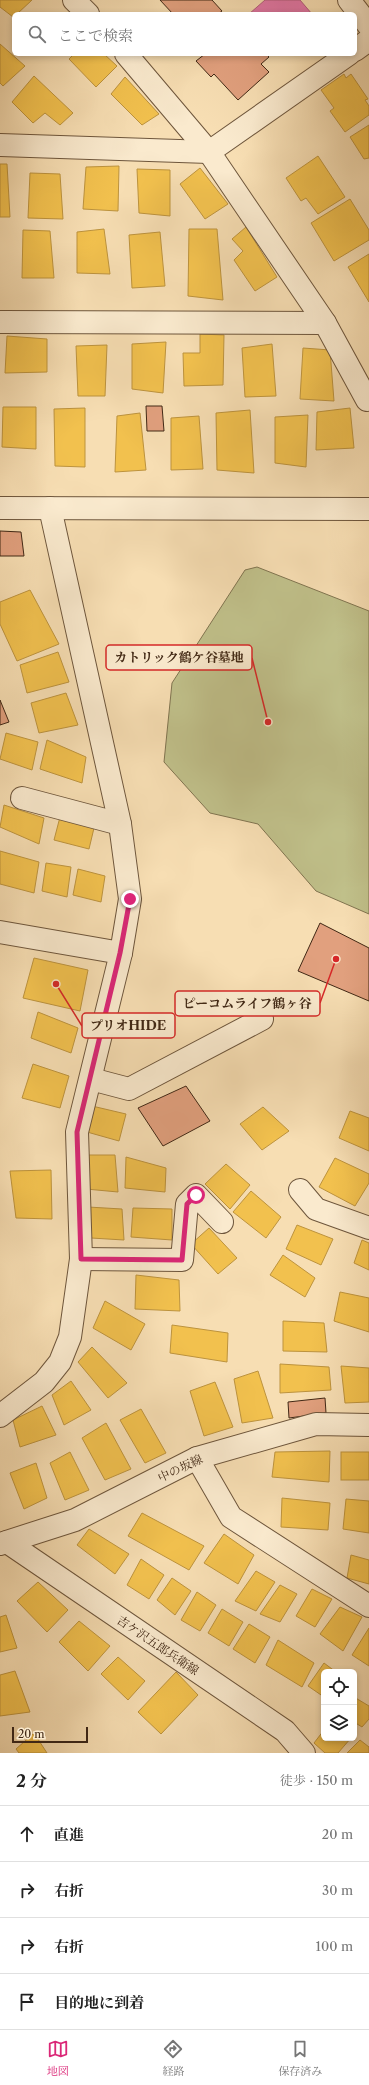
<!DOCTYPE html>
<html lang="ja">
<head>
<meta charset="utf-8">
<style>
	body { margin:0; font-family:"Libre Caslon Text","Noto Serif JP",serif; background:#f2f2f2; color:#222 }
	.controls { position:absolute; right:12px; bottom:12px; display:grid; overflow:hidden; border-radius:6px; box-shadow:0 2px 6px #0003 }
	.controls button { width:36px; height:36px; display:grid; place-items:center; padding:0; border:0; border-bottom:1px solid #e0e0e0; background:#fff; color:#222; font:20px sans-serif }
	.scale { position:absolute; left:12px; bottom:10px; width:76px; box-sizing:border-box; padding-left:4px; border:2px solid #412815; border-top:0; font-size:11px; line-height:14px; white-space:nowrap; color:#412815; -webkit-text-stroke:3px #faeace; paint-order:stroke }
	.stop { position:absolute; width:12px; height:12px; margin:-9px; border:3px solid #db2777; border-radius:50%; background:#fff }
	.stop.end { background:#db2777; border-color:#fff; box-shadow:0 1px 4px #0008 }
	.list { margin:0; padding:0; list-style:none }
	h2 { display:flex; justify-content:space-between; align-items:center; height:52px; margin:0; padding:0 16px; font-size:17px }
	h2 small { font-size:13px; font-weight:400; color:#767676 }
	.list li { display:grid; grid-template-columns:26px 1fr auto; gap:12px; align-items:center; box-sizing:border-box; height:56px; padding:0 16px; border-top:1px solid #e0e0e0 }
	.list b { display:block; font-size:15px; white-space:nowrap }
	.list em { font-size:13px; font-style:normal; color:#767676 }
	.icon { flex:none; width:22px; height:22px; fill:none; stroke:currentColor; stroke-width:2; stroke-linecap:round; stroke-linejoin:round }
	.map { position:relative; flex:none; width:369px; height:1753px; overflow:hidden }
	.search { position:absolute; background:#fff; box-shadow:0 2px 6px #0003; left:12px; right:12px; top:12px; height:44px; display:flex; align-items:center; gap:10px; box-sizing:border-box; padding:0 14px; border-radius:6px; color:#767676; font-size:15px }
	.sheet { height:276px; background:#fff }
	nav { display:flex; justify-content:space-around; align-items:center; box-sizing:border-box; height:56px; border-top:1px solid #e0e0e0; background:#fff; font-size:11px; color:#767676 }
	nav a { display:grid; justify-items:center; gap:2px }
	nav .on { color:#db2777 }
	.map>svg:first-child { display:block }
	.green { fill:#c0c08a; stroke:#807450 }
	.homes { fill:#f2c14e; stroke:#bd933d }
	.health { fill:#e377a8; stroke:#b25f7c }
	.building { fill:#e1a07e; stroke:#412815 }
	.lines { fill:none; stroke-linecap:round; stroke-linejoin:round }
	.minor-casing { stroke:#6e563c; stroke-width:24 }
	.minor { stroke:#faeace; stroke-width:22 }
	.route { stroke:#db2777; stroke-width:5 }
	.labels { text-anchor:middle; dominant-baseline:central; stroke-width:4; stroke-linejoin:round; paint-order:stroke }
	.street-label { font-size:12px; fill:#412815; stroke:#faeace }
	.leader { fill:none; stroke:#d62828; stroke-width:1.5 }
	.callout-dot { fill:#d62828; stroke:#faeace; stroke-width:1.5 }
	.callout { fill:#faeace; stroke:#d62828; stroke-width:1.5 }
	.callout-label { font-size:13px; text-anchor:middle; font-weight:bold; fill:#412815 }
</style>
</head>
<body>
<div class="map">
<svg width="369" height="1753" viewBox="0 0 369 1753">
	<rect width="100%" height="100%" fill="#f7deb3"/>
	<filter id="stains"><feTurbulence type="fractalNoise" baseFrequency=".005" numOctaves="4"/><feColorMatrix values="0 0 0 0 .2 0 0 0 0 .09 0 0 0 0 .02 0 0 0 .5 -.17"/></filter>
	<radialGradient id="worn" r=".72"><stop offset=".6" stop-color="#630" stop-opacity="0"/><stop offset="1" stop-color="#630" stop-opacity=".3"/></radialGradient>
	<path class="green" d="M 257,567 L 369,611 L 369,914 L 316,891 L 258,824 L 210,813 L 164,762 L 172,683 L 245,570 Z"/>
	<g class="homes">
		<path d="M 0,0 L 32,0 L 17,14 L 14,14 L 13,17 L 0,7 Z"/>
		<path d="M 0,44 L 25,66 L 3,86 L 0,83 Z"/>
		<path d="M 74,54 L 104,54 L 117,66 L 96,87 L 69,59 Z"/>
		<path d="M 344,74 L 346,78 L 351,74 L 368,99 L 365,100 L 369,106 L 369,115 L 345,132 L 330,111 L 334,108 L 321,90 Z"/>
		<path d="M 34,76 L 73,113 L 60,125 L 45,113 L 33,123 L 12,102 Z"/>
		<path d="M 125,77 L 159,114 L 142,125 L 111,94 Z"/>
		<path d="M 369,125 L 369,158 L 364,159 L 350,137 Z"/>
		<path d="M 318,156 L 345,197 L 318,214 L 306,198 L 301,201 L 286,178 Z"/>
		<path d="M 0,164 L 7,164 L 10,217 L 0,217 Z"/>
		<path d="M 119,166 L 118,211 L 83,209 L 86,167 Z"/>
		<path d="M 200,168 L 228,204 L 205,219 L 180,184 Z"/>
		<path d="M 137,169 L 170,170 L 170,216 L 139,213 Z"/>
		<path d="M 30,173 L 60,174 L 63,219 L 28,218 Z"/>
		<path d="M 350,199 L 369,230 L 369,240 L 334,261 L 311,223 Z"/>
		<path d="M 246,227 L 277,277 L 255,291 L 234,260 L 243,251 L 232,239 Z"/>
		<path d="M 104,229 L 110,274 L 77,273 L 77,232 Z"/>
		<path d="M 189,229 L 217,229 L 223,300 L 188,296 Z"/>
		<path d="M 23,230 L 50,231 L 54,278 L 22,278 Z"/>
		<path d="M 160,232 L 165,286 L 132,288 L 129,235 Z"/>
		<path d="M 369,254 L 369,302 L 348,267 Z"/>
		<path d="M 200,334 L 224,335 L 223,385 L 184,386 L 183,353 L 200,353 Z"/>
		<path d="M 7,336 L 47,339 L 47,372 L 5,373 Z"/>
		<path d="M 166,342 L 163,393 L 132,389 L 132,344 Z"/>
		<path d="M 272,344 L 276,396 L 245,397 L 242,348 Z"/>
		<path d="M 107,345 L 105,396 L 78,396 L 76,346 Z"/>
		<path d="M 303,348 L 330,350 L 334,401 L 300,399 Z"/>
		<path d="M 3,407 L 36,407 L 36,449 L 2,447 Z"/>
		<path d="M 85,408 L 85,467 L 55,466 L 54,409 Z"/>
		<path d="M 350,408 L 354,448 L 316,450 L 317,412 Z"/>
		<path d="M 250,410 L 254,473 L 217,470 L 216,413 Z"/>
		<path d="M 140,413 L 146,470 L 115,472 L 117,416 Z"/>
		<path d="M 308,415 L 306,467 L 275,463 L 275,417 Z"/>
		<path d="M 199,416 L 203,469 L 171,470 L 171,418 Z"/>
		<path d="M 30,590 L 59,644 L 17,661 L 0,624 L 0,602 Z"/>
		<path d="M 58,652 L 69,682 L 27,693 L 20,665 Z"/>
		<path d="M 66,693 L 78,725 L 39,733 L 31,703 Z"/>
		<path d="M 6,733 L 38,742 L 32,770 L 0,759 Z"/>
		<path d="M 47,740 L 86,757 L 82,783 L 40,769 Z"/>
		<path d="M 4,805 L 44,818 L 39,844 L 0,827 Z"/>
		<path d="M 60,817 L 94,828 L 89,849 L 54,840 Z"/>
		<path d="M 0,851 L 39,862 L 34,893 L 0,884 Z"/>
		<path d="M 46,863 L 71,867 L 67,897 L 42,891 Z"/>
		<path d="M 78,869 L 105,876 L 101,902 L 73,895 Z"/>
		<path d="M 34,958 L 88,970 L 80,1011 L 23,998 Z"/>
		<path d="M 38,1012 L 78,1028 L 71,1053 L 31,1038 Z"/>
		<path d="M 33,1064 L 69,1076 L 60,1108 L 22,1098 Z"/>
		<path d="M 92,1106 L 126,1114 L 119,1141 L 87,1132 Z"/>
		<path d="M 263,1107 L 289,1131 L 262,1150 L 240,1124 Z"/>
		<path d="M 350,1111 L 369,1118 L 369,1151 L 339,1138 Z"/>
		<path d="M 86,1155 L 115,1155 L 118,1192 L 86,1189 Z"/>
		<path d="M 126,1157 L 166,1168 L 165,1192 L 125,1188 Z"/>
		<path d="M 335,1158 L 369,1174 L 369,1183 L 355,1206 L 319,1187 Z"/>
		<path d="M 226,1164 L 250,1185 L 230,1209 L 205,1184 Z"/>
		<path d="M 51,1170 L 52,1219 L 16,1218 L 10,1171 Z"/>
		<path d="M 251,1191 L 281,1217 L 266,1238 L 233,1212 Z"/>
		<path d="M 88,1207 L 122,1209 L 124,1240 L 91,1238 Z"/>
		<path d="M 133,1208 L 172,1209 L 172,1240 L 131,1237 Z"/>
		<path d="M 297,1225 L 333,1239 L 321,1265 L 286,1249 Z"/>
		<path d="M 209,1228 L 237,1258 L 218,1274 L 191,1244 Z"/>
		<path d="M 362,1240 L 369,1243 L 369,1270 L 354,1263 Z"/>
		<path d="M 283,1255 L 315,1278 L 305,1297 L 270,1275 Z"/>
		<path d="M 136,1275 L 179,1280 L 180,1311 L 135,1309 Z"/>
		<path d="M 340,1292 L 369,1298 L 369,1332 L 334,1321 Z"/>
		<path d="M 105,1301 L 145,1324 L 131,1350 L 93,1328 Z"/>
		<path d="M 283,1321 L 324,1323 L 327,1352 L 283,1351 Z"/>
		<path d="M 172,1325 L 228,1333 L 227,1362 L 170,1353 Z"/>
		<path d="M 92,1347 L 127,1383 L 108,1398 L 78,1362 Z"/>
		<path d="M 280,1364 L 329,1367 L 331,1390 L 280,1393 Z"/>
		<path d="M 341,1366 L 369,1368 L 369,1402 L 345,1403 Z"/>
		<path d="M 258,1371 L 273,1418 L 242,1423 L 234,1379 Z"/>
		<path d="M 71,1381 L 91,1410 L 64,1425 L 52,1395 Z"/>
		<path d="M 215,1382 L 233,1427 L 204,1436 L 190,1391 Z"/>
		<path d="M 42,1406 L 56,1435 L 20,1447 L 13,1420 Z"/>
		<path d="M 141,1409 L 166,1453 L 145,1463 L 120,1420 Z"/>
		<path d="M 106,1423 L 131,1469 L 105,1480 L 82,1438 Z"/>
		<path d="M 330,1451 L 329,1482 L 272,1477 L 275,1452 Z"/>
		<path d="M 70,1452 L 89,1490 L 65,1500 L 50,1463 Z"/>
		<rect x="341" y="1452" width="28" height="28"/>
		<path d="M 36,1463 L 47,1498 L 24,1509 L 10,1473 Z"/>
		<path d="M 282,1498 L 330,1503 L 328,1530 L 281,1527 Z"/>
		<path d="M 346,1499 L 369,1501 L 369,1533 L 343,1529 Z"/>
		<path d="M 142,1513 L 204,1546 L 189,1570 L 128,1536 Z"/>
		<path d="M 89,1529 L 129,1554 L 115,1574 L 77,1545 Z"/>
		<path d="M 224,1534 L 254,1555 L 238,1584 L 204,1563 Z"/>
		<path d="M 351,1555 L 369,1560 L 369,1584 L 347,1578 Z"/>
		<path d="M 141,1559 L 164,1575 L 149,1599 L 127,1585 Z"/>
		<path d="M 256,1571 L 275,1582 L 256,1611 L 235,1601 Z"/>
		<path d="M 172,1578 L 191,1591 L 175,1615 L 157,1600 Z"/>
		<path d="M 38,1582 L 68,1610 L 47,1632 L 17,1601 Z"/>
		<path d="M 280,1585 L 297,1594 L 280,1622 L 260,1614 Z"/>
		<path d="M 312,1589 L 332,1599 L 315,1627 L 296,1616 Z"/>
		<path d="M 197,1592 L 216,1605 L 200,1631 L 181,1620 Z"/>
		<path d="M 340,1607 L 362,1617 L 343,1651 L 320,1634 Z"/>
		<path d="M 222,1609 L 243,1622 L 229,1646 L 208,1633 Z"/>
		<path d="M 6,1615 L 17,1648 L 0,1652 L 0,1617 Z"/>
		<path d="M 79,1621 L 110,1646 L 88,1671 L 59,1642 Z"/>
		<path d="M 249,1624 L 270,1637 L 255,1663 L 233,1649 Z"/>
		<path d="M 369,1628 L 369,1666 L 352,1655 Z"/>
		<path d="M 278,1640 L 314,1663 L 302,1687 L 266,1665 Z"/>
		<path d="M 118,1657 L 145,1681 L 128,1700 L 101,1674 Z"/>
		<path d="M 324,1663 L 336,1672 L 324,1672 L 324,1697 L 308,1686 Z"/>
		<path d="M 15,1671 L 30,1712 L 0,1716 L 0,1675 Z"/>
		<path d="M 176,1672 L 198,1695 L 161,1734 L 138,1712 Z"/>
		<path d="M 354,1697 L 369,1706 L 369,1719 L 362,1727 L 354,1722 Z"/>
		<path d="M 324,1730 L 324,1738 L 351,1738 L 338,1753 L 325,1753 L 314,1743 Z"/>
		<path d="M 34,1733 L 47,1753 L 19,1753 L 16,1749 Z"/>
		<path d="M 360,1740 L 369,1747 L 369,1753 L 347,1753 Z"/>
	</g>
	<path class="health" d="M 265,0 L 300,0 L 312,14 L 249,14 Z"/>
	<g class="building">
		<path d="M 160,0 L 212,0 L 222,11 L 218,14 L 173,14 Z"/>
		<path d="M 205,54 L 266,54 L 269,57 L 261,64 L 269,72 L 238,100 L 214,74 L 211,77 L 196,61 Z"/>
		<path d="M 146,406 L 162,406 L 164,431 L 147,431 Z"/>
		<path d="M 0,531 L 21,532 L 24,556 L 0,556 Z"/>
		<path d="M 0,700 L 9,722 L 0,725 Z"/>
		<path d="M 320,923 L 369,948 L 369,1001 L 298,971 Z"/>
		<path d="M 186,1086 L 210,1121 L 163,1146 L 138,1108 Z"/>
		<path d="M 325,1398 L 326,1413 L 289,1418 L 288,1402 Z"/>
	</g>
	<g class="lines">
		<g class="minor-casing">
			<g id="minor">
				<path d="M 74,0 L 88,14"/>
				<path d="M 349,0 L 369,26"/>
				<path d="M 355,50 L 369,40"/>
				<path d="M 126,54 L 209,152 L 325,323 L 367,400"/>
				<path d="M 0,145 L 209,152 L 349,54"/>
				<path d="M 0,322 L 325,323"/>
				<path d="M 0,508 L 369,509"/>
				<path d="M 22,798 L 120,824"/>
				<path d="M 0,932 L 121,953"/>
				<path d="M 91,1079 L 129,1089 L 262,1019"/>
				<path d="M 300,1190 L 316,1209 L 369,1228"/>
				<path d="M 81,1259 L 182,1260 L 187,1204 L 196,1195 L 222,1222"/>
				<path d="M 0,1416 L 44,1382 L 60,1362 L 70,1337 L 81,1259 L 77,1132 L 121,953 L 130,899 L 120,824 L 50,508"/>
				<path d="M 197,1458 L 231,1517 L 369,1606"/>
				<path d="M 7,1542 L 285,1731 L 304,1753"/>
				<path d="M 0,1544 L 75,1520 L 197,1458 L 316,1424 L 369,1425"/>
			</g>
		</g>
		<use href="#minor" class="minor"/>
	</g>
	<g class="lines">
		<path class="route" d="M 130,899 L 120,953 L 77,1132 L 81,1259 L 182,1260 L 187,1204 L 196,1195"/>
	</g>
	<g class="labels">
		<g class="street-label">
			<text transform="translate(180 1468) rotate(-25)">中の坂線</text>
			<text transform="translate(158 1645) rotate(34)">吉ケ沢五郎兵衛線</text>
		</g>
	</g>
	<path class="leader" d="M268 722L252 658M336 959L320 1003M56 984L82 1026"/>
	<g class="callout-dot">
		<circle cx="268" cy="722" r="4"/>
		<circle cx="336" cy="959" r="4"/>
		<circle cx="56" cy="984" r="4"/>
	</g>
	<g class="callout">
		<rect x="106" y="645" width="146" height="25" rx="4"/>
		<rect x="175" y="991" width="145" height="25" rx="4"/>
		<rect x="82" y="1013" width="93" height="25" rx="4"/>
	</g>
	<g class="callout-label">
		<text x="179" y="662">カトリック鶴ケ谷墓地</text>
		<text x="247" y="1008">ピーコムライフ鶴ヶ谷</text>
		<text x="128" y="1030">プリオHIDE</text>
	</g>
	<rect width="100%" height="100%" filter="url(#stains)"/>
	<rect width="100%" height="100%" fill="url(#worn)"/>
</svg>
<div class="controls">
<button><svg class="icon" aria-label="locate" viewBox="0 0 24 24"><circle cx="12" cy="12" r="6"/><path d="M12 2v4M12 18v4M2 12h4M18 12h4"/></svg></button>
<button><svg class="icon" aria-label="layers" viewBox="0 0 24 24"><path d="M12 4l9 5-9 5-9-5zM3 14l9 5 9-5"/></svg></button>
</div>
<div class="scale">20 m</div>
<div class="stop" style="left:196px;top:1195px"></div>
<div class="stop end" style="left:130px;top:899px"></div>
<div class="search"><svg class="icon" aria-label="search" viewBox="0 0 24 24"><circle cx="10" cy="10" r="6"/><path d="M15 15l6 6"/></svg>ここで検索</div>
</div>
<section class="sheet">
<h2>2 分<small>徒歩 · 150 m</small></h2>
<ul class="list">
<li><svg class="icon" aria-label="ahead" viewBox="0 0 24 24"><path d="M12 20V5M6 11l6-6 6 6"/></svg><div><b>直進</b></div><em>20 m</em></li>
<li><svg class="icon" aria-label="right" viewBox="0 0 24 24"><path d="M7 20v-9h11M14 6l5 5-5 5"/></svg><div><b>右折</b></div><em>30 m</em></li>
<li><svg class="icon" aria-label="right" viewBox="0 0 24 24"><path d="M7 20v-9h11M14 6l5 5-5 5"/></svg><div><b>右折</b></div><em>100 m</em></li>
<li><svg class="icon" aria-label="arrive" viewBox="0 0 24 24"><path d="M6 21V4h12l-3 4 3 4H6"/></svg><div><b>目的地に到着</b></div></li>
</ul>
</section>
<nav>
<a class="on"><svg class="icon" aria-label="map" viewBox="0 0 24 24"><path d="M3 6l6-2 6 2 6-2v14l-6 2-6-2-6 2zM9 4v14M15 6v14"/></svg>地図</a>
<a><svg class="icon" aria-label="directions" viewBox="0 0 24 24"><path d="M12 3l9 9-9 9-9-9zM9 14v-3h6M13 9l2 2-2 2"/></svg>経路</a>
<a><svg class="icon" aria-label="saved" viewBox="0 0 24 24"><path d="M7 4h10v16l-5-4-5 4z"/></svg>保存済み</a>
</nav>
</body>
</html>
